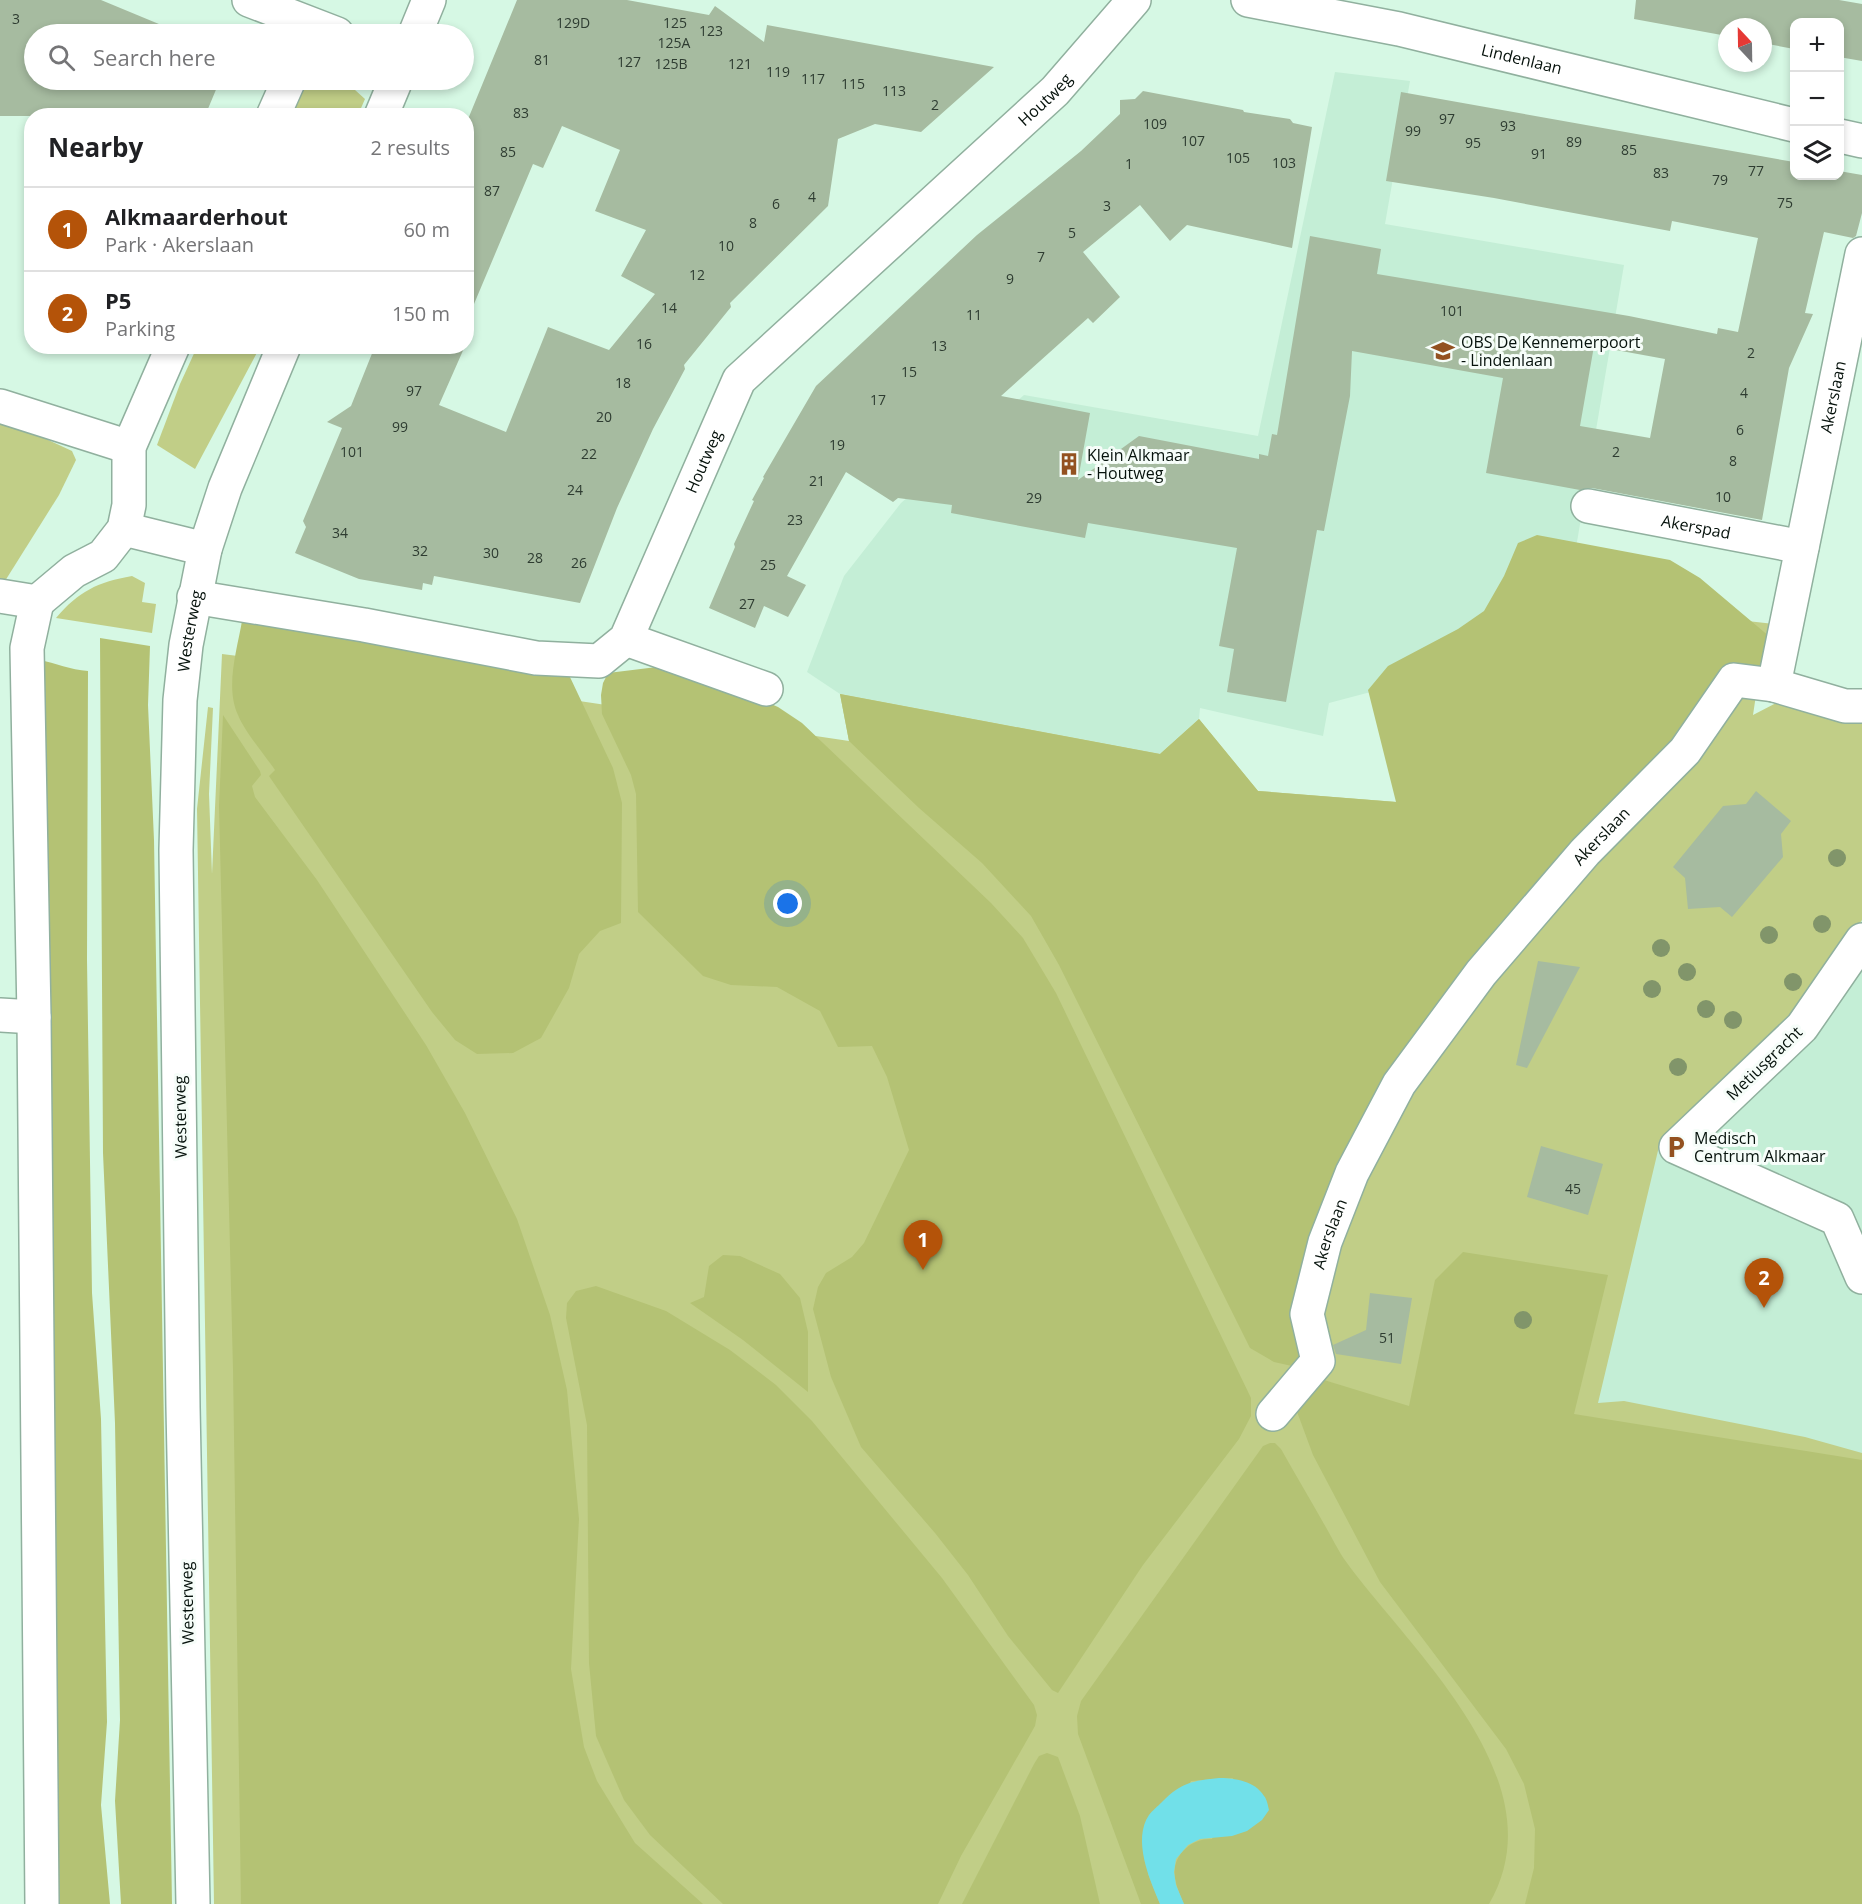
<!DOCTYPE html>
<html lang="en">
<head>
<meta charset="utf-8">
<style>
	body { margin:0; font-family:"Open Sans",sans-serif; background:#f6f6f6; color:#202124 }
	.controls { position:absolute; right:18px; top:18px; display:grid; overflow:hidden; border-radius:12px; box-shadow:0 3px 9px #0003 }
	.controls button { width:54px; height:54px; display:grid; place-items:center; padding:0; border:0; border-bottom:2px solid #e0e0e0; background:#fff; color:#202124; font:30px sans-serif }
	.compass { position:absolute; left:1718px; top:18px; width:54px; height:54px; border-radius:50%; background:#fff; box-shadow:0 3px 9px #0003; rotate:338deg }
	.you { position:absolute; left:788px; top:904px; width:21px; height:21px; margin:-15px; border:4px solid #fff; border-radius:50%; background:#1a73e8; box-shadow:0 0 0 9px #1a73e833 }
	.badge { display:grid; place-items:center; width:39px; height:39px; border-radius:50%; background:#b45309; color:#fff; font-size:20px; font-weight:700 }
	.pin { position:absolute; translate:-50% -50px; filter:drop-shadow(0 2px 3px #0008) }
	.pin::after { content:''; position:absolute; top:32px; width:21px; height:18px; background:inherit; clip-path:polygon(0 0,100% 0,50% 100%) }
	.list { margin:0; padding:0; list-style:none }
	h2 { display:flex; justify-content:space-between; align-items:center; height:78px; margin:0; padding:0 24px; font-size:26px }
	h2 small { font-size:20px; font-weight:400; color:#757577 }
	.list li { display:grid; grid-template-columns:39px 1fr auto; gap:18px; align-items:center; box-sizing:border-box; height:84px; padding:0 24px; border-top:2px solid #e0e0e0 }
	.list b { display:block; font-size:22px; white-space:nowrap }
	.list p { margin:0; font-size:20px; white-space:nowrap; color:#757577 }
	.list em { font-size:20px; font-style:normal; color:#757577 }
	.icon { flex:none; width:33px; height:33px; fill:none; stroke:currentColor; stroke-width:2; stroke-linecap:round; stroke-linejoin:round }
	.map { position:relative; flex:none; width:1862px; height:1904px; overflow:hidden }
	.search { position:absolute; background:#fff; box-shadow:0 3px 9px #0003; left:24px; top:24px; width:450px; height:66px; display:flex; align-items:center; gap:15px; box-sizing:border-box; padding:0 21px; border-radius:33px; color:#757577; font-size:22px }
	.panel { position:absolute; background:#fff; box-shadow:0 3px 9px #0003; left:24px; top:108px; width:450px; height:246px; border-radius:24px }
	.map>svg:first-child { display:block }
	.built { fill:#c4eed6 }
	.green { fill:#c1ce87 }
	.forest { fill:#b4c274 }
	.water { fill:#71e0e9 }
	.building { fill:#a6bba0; fill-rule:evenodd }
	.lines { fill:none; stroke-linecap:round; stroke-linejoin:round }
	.minor-casing { stroke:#90b09e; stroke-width:36 }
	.minor { stroke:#fff; stroke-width:33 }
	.tree { fill:#81956a }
	.labels { text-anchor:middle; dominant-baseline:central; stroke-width:6; stroke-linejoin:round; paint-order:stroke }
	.number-label { font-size:14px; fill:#2e3c31 }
	.street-label { font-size:16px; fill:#06120c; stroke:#f6fdf9 }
	.poi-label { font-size:16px; fill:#06120c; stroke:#f6fdf9; text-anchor:start }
</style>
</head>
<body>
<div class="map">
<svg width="1862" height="1904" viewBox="0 0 1862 1904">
	<rect width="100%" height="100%" fill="#d6f8e4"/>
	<g class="built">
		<path d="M 1335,72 L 1410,81 L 1385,224 L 1624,265 L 1560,642 L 1329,703 L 1323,736 L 1200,708 L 1199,719 L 1160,754 L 840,694 L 807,672 L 844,576 L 901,503 L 1024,395 L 1258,436 Z"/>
		<path d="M 1862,715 L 1862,1624 L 1487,1566 L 1364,1175 Z"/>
	</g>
	<g class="green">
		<path d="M 302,80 L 358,80 L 355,90 L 365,99 L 358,115 L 288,116 Z"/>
		<path d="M 197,347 L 260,347 L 195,469 L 157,445 L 180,384 Z"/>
		<path d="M 0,420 L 18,426 L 72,451 L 76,460 L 59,495 L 5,581 L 0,580 Z"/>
		<path d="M 132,576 L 145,583 L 142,602 L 156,604 L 152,633 L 56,618 C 79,591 98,582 132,576 Z"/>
		<path d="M 1632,608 L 1774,624 L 1759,675 L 1753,715 L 1780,701 L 1862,715 L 1862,920 L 1787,1026 L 1661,1138 L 1598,1403 L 1624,1401 L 1805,1437 L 1862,1453 L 1862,1904 L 214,1904 L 197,809 L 208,707 L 213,708 L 209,794 L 212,874 L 222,654 L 512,691 L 849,741 L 840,694 L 1160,754 L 1199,719 L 1258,791 L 1397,802 Z"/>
	</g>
	<g class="forest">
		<path d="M 1537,535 L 1670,560 L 1700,578 L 1770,637 L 1759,675 L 1500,923 L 1419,1034 L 1345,1153 L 1301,1361 L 1292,1366 L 1274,1362 L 1250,1348 L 1059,965 L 1031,916 L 982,863 L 919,808 L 849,741 L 840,694 L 1160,754 L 1199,719 L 1258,791 L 1396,802 L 1368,690 L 1388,666 L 1458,629 L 1484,611 L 1504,576 L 1518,543 Z"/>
		<path d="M 242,621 L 569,675 L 613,768 L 622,803 L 621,923 L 600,931 L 579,954 L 569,988 L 541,1038 L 513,1053 L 477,1054 L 455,1040 L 432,1012 L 271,779 L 269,776 L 275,770 C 264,754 245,732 238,715 C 225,687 237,650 242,621 Z"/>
		<path d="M 100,638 L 150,646 L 148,705 L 154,840 L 172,1904 L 121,1904 L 115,1801 L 120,1720 L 115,1423 L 103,1153 Z"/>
		<path d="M 39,660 C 56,663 70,670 88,671 L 87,960 L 90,1162 L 92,1293 L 101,1419 L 107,1722 L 101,1805 L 110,1904 L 58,1904 Z"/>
		<path d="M 657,667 L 706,675 L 778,707 L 802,723 L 991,903 L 1023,938 L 1056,993 L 1251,1398 L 1251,1416 L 1239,1439 L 1143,1565 L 1058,1693 L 1052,1690 L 1008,1636 L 968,1575 L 935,1533 L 861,1447 L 831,1377 L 813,1309 L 818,1287 L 826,1273 L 852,1257 L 864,1243 L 909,1150 L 887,1077 L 872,1046 L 838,1047 L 820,1011 L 777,987 L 731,985 L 703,976 L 638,912 L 636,794 L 631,775 L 602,714 L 601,695 L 603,683 L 608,673 Z"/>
		<path d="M 223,715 L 260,771 L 261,775 L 252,786 L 255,797 L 317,880 L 426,1045 L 465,1113 L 517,1219 L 550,1315 L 567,1390 L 579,1519 L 571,1669 L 584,1747 L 597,1781 L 635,1843 L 703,1904 L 241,1904 L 233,1369 L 219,806 Z"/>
		<path d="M 1463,1252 L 1608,1275 L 1574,1414 L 1862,1460 L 1862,1904 L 1525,1904 L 1534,1868 L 1535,1829 L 1524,1784 L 1506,1749 L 1380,1582 L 1313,1455 L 1296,1409 L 1303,1397 L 1324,1380 L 1409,1406 L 1435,1280 Z"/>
		<path d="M 723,1255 L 740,1256 L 780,1274 L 800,1298 L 808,1332 L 808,1392 L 743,1340 L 690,1303 L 704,1297 L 709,1266 Z"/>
		<path d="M 596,1286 L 666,1311 L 730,1350 L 776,1385 L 812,1421 L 942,1578 L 1034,1705 L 1037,1715 L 1035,1726 L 961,1856 L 938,1904 L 723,1904 L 650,1835 L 624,1800 L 596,1736 L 589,1663 L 587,1425 L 566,1318 L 567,1303 L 576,1291 Z"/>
		<path d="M 1270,1443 L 1275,1443 L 1281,1449 C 1295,1474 1310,1499 1324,1524 C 1332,1537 1338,1551 1347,1563 C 1413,1653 1560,1782 1489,1904 L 1184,1904 C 1176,1886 1168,1868 1183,1851 C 1192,1842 1200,1839 1212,1839 L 1233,1778 L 1191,1781 L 1148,1874 L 1160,1904 L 1141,1904 L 1078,1734 L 1077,1716 L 1081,1701 L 1263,1446 Z"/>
		<path d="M 1047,1753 L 1058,1757 L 1080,1816 L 1100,1904 L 962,1904 L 1034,1764 L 1039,1756 Z"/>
	</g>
	<path class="water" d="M 1219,1778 C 1235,1778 1255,1781 1264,1796 C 1267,1799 1268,1806 1269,1810 L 1262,1820 L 1247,1831 L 1232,1836 L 1200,1839 L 1188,1845 L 1176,1859 L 1174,1872 L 1176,1885 L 1184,1904 L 1160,1904 C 1150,1880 1132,1840 1149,1815 C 1152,1811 1158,1806 1162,1802 C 1182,1782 1192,1781 1219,1778 Z"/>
	<g class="building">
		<path d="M 0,0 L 101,0 L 183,34 L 34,34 L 34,80 L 220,80 L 205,116 L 0,116 Z"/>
		<path d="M 517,0 L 627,0 L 709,15 L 715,6 L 764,42 L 767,25 L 994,67 L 921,132 L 875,124 L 838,139 L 828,206 L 730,303 L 731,307 L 684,365 L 685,369 L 653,429 L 617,508 L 580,603 L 434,576 L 432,585 L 423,583 L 422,590 L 359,579 L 295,553 L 306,527 L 303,521 L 342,428 L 327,422 L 351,406 L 375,346 L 465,346 L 439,405 L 506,432 L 548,327 L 609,350 L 655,294 L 621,276 L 646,230 L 595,211 L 620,150 L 562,126 L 543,168 L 533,164 L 466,323 L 466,124 Z"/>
		<path d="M 1636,0 L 1839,0 L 1862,4 L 1862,61 L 1839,57 L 1839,22 L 1794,22 L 1794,49 L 1763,43 L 1763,27 L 1727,27 L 1727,36 L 1634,19 Z"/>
		<path d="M 1143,91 L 1243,110 L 1244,112 L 1290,119 L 1293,123 L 1312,127 L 1292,248 L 1187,225 L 1170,241 L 1140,205 L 1083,252 L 1120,297 L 1093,323 L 1088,318 L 1001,396 L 1090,413 L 1078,480 L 1139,436 L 1259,459 L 1259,454 L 1268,456 L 1272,434 L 1277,435 L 1310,236 L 1381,249 L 1377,274 L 1629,316 L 1717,334 L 1718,328 L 1738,332 L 1758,238 L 1672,221 L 1670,231 L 1494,198 L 1386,181 L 1401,92 L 1794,162 L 1794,176 L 1839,176 L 1839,171 L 1862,175 L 1862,213 L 1856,236 L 1853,238 L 1824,232 L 1805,313 L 1813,314 L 1789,368 L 1762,520 L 1592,488 L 1580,490 L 1486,473 L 1503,378 L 1352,351 L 1350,396 L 1324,531 L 1317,530 L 1286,702 L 1227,692 L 1234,649 L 1219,646 L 1237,548 L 1088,523 L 1085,538 L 951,513 L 952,505 L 898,498 L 893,502 L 846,472 L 787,576 L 806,585 L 788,617 L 764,606 L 755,628 L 709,608 L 735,547 L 734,544 L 754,501 L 752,500 L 764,478 L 763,477 L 816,386 L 977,235 L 1081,151 L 1120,114 L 1120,100 L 1135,99 ZM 1594,346 L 1665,359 L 1650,438 L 1580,426 Z"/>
		<path d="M 1756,791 L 1791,821 L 1781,834 L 1783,857 L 1732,917 L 1720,907 L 1688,909 L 1685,878 L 1673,867 L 1723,806 L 1746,804 Z"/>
		<path d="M 1538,961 L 1580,967 L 1527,1068 L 1516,1065 Z"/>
		<path d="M 1541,1146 L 1603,1164 L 1588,1215 L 1527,1197 Z"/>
		<path d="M 1370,1293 L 1412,1298 L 1401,1364 L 1336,1354 L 1333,1345 L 1366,1330 Z"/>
	</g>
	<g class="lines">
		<g class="minor-casing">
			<g id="minor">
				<path d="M 249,0 L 337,34"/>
				<path id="s1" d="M 1248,0 L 1399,29 L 1794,125"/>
				<path d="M 415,34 L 429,0"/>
				<path d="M 273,116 L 289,80"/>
				<path d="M 381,116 L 396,80"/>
				<path d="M 1840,136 L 1862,141"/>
				<path d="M 0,406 L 129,447"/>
				<path id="s2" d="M 1588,506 L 1802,547"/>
				<path d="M 124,529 L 205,549"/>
				<path d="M 0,596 L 37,602"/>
				<path id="s3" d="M 194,597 L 364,625 L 536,658 L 599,661 L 626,639 L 739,380 L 1055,91 L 1134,0"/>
				<path d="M 37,602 L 27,648 L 34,1017 L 42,1904"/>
				<path d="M 37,602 L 74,571 L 103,556 L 124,529 L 129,505 L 129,447 L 173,346"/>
				<path d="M 626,639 L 766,689"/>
				<path id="s4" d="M 1774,685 L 1862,254"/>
				<path d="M 1862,940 L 1802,1027 L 1676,1147 L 1837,1219 L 1862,1277"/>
				<path d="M 0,1015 L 34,1017"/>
				<path id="s5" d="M 1273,1414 L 1318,1361 L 1307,1314 L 1325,1242 L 1352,1173 L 1399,1084 L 1481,973 L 1585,852 L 1685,751 L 1734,680 L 1774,685 L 1845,706 L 1862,706"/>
				<path id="s6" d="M 193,1904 L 183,1407 L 176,850 L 180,700 L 186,645 L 205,549 L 225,488 L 284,346"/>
			</g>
		</g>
		<use href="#minor" class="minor"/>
	</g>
	<g class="tree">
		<circle cx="1837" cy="858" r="9"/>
		<circle cx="1822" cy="924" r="9"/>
		<circle cx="1769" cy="935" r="9"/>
		<circle cx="1661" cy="948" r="9"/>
		<circle cx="1687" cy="972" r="9"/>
		<circle cx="1793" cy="982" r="9"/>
		<circle cx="1652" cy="989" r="9"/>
		<circle cx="1706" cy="1009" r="9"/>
		<circle cx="1733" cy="1020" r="9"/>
		<circle cx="1678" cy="1067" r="9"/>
		<circle cx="1523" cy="1320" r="9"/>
	</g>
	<defs>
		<g id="school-bare" transform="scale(1.8)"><path d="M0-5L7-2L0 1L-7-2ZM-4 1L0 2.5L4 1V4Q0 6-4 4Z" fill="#935120" stroke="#f6fdf9" stroke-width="2.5" paint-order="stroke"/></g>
		<g id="building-bare" transform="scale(1.8)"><path d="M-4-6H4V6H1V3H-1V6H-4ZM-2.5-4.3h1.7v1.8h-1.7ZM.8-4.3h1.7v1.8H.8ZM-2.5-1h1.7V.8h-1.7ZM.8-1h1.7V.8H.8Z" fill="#935120" stroke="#f6fdf9" stroke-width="2.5" paint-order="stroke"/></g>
		<g id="parking-bare" transform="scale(1.8)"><path d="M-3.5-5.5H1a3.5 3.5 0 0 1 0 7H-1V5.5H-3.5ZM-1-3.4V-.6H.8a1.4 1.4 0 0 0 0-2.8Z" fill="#935120" stroke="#f6fdf9" stroke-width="2.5" paint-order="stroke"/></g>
	</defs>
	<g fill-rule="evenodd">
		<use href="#school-bare" x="1443" y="351"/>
		<use href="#building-bare" x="1069" y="464"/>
		<use href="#parking-bare" x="1676" y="1147"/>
	</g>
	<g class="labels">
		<g class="number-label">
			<text x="16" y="18">3</text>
			<text x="573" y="22">129D</text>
			<text x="675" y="22">125</text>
			<text x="711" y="30">123</text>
			<text x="674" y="42">125A</text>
			<text x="542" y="59">81</text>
			<text x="629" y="61">127</text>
			<text x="671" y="63">125B</text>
			<text x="740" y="63">121</text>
			<text x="778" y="71">119</text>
			<text x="813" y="78">117</text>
			<text x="853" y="83">115</text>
			<text x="894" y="90">113</text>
			<text x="935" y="104">2</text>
			<text x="521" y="112">83</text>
			<text x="1447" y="118">97</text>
			<text x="1155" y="123">109</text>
			<text x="1508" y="125">93</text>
			<text x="1413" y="130">99</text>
			<text x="1193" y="140">107</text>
			<text x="1574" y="141">89</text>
			<text x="1473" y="142">95</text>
			<text x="1629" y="149">85</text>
			<text x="508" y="151">85</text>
			<text x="1539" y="153">91</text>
			<text x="1238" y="157">105</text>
			<text x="1284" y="162">103</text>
			<text x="1129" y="163">1</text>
			<text x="1756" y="170">77</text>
			<text x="1661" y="172">83</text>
			<text x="1720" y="179">79</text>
			<text x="492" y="190">87</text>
			<text x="812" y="196">4</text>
			<text x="1785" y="202">75</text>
			<text x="776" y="203">6</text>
			<text x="1107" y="205">3</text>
			<text x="753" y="222">8</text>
			<text x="1072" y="232">5</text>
			<text x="726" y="245">10</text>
			<text x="1041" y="256">7</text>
			<text x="697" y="274">12</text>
			<text x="1010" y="278">9</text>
			<text x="669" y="307">14</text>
			<text x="1452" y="310">101</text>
			<text x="974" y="314">11</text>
			<text x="644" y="343">16</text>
			<text x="939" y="345">13</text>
			<text x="1751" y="352">2</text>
			<text x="909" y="371">15</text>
			<text x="623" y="382">18</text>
			<text x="414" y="390">97</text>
			<text x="1744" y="392">4</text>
			<text x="878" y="399">17</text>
			<text x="604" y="416">20</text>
			<text x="400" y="426">99</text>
			<text x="1740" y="429">6</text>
			<text x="837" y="444">19</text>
			<text x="352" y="451">101</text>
			<text x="1616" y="451">2</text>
			<text x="589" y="453">22</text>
			<text x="1733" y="460">8</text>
			<text x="817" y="480">21</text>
			<text x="575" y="489">24</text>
			<text x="1723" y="496">10</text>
			<text x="1034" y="497">29</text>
			<text x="795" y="519">23</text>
			<text x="340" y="532">34</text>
			<text x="420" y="550">32</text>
			<text x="491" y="552">30</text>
			<text x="535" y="557">28</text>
			<text x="579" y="562">26</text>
			<text x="768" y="564">25</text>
			<text x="747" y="603">27</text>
			<text x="1573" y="1188">45</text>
			<text x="1387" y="1337">51</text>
		</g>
		<g class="street-label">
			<text stroke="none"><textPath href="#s1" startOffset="280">Lindenlaan</textPath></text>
			<text stroke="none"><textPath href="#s3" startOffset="1143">Houtweg</textPath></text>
			<text stroke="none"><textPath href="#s4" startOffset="294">Akerslaan</textPath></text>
			<text stroke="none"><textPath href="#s3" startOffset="639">Houtweg</textPath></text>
			<text stroke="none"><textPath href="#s2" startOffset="110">Akerspad</textPath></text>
			<text stroke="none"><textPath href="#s6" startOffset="1274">Westerweg</textPath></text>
			<text stroke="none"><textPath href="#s5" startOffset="687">Akerslaan</textPath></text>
			<text transform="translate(1764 1063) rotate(-44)">Metiusgracht</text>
			<text transform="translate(180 1117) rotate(-91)">Westerweg</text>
			<text stroke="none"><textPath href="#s5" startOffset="201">Akerslaan</textPath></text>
			<text transform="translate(187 1603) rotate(-91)">Westerweg</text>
		</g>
		<g class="poi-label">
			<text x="1461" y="342">OBS De Kennemerpoort<tspan x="1461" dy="18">- Lindenlaan</tspan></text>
			<text x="1087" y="455">Klein Alkmaar<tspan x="1087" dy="18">- Houtweg</tspan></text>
			<text x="1694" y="1138">Medisch<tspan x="1694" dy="18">Centrum Alkmaar</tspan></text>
		</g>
	</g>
</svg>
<div class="controls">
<button>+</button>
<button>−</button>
<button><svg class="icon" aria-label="layers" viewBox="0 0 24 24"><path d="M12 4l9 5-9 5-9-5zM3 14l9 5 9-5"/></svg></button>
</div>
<svg class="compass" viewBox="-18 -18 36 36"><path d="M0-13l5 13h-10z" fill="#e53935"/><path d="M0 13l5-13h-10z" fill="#757577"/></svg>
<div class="you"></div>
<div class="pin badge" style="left:923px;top:1270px">1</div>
<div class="pin badge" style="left:1764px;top:1308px">2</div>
<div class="search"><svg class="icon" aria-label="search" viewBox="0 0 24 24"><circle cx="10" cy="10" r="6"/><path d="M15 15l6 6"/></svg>Search here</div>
<section class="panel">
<h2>Nearby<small>2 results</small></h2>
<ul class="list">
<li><span class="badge">1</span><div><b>Alkmaarderhout</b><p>Park · Akerslaan</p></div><em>60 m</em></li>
<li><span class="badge">2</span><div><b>P5</b><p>Parking</p></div><em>150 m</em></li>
</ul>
</section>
</div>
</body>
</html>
